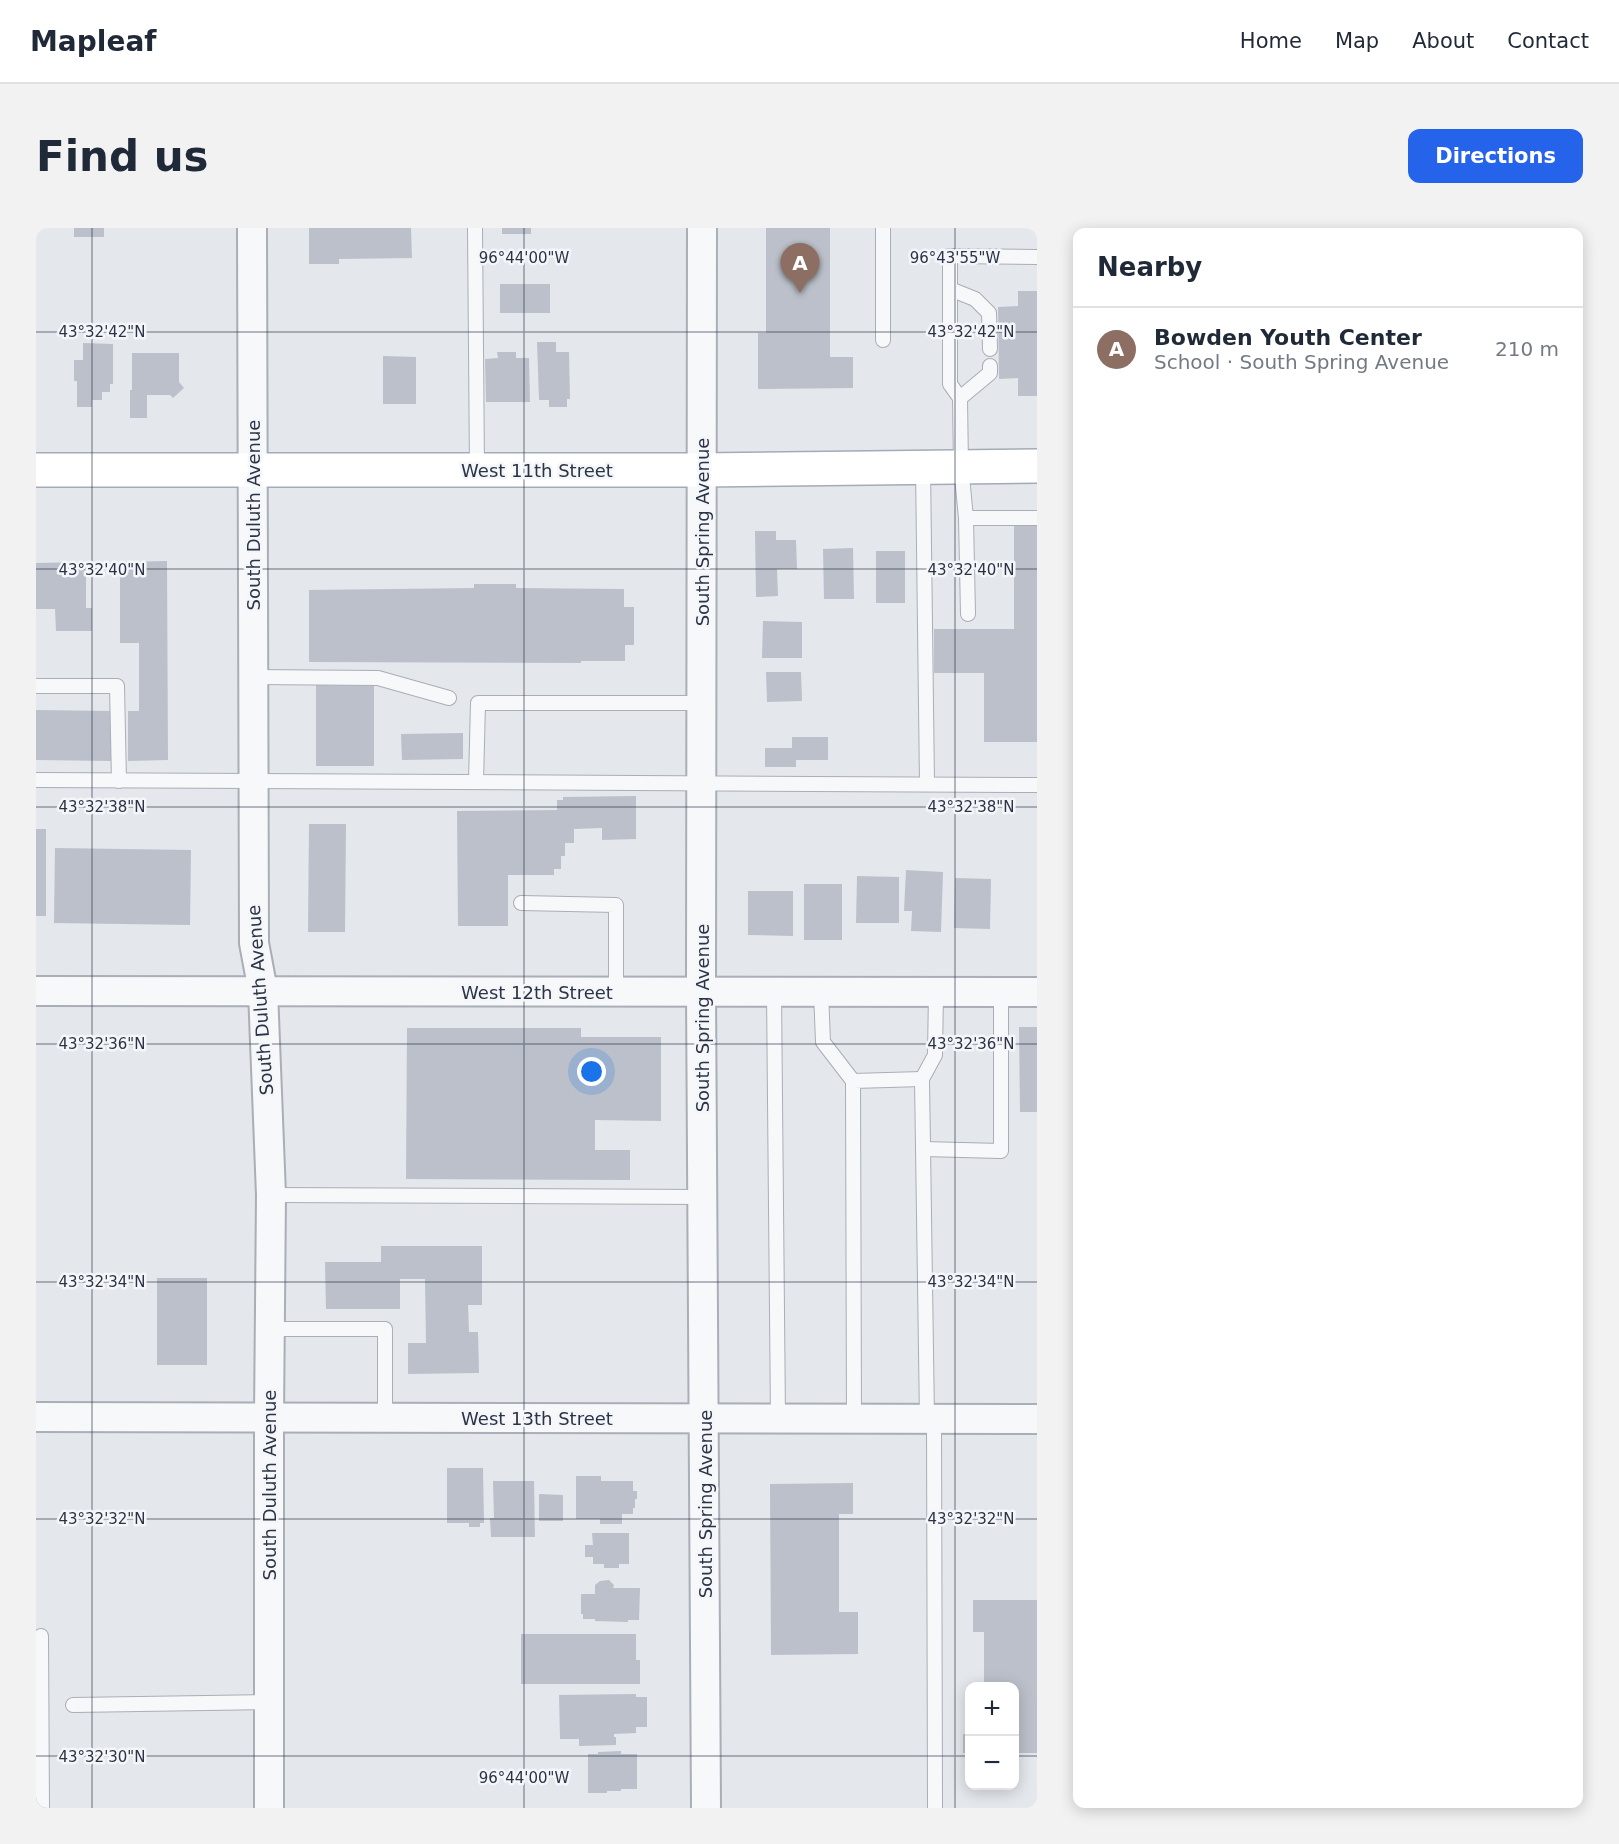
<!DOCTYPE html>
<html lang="en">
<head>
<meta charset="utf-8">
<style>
	body { margin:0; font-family:"DejaVu Sans",sans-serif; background:#f2f2f3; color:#1f2937 }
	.controls { position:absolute; right:18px; bottom:18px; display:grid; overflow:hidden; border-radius:12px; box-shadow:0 3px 15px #0003 }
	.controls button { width:54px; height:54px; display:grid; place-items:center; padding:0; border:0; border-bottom:2px solid #e0e1e3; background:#fff; color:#1f2937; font:30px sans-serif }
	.you { position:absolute; left:556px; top:844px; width:21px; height:21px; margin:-15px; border:4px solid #fff; border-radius:50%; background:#1a73e8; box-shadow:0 0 0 9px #1a73e833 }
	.badge { display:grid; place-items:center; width:39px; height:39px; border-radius:50%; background:#2563eb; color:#fff; font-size:20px; font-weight:700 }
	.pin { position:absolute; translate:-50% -50px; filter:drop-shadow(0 2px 3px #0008) }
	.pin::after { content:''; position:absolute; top:32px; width:21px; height:18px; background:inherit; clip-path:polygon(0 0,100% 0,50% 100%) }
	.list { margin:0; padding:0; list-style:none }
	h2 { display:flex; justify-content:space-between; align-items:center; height:78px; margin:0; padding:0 24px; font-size:26px }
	h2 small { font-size:20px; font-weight:400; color:#747a83 }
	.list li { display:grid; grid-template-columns:39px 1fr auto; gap:18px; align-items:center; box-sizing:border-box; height:84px; padding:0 24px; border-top:2px solid #e0e1e3 }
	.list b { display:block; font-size:22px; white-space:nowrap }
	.list p { margin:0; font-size:20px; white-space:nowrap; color:#747a83 }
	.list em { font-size:20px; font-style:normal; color:#747a83 }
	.map { position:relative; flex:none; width:1001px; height:1580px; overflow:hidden; border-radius:12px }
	header { display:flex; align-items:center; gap:36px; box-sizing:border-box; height:84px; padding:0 30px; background:#fff; border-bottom:2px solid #e0e1e3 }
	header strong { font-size:28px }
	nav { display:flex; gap:33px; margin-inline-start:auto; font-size:21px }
	.intro { display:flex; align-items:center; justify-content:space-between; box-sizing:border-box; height:144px; padding:0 36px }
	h1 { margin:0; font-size:42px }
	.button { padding:15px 27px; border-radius:12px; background:#2563eb; color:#fff; font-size:21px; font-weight:700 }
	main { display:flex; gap:36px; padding:0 36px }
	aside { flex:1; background:#fff; border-radius:12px; box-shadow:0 3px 15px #0003 }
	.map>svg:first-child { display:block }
	.building { fill:#bbc0ca }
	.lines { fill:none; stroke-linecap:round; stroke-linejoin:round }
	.service-casing { stroke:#a9aeb7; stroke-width:16 }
	.minor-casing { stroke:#a9aeb7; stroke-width:32 }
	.primary-casing { stroke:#a3abb8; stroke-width:36 }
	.service { stroke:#f7f8fa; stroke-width:14 }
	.minor { stroke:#f7f8fa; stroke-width:28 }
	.primary { stroke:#fff; stroke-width:33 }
	.ticks { fill:none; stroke:#2b3445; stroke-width:1.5; stroke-opacity:0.45 }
	.labels { text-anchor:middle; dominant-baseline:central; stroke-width:5; stroke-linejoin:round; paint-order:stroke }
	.street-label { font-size:18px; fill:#2b3445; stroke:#f4f6f9 }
	.ticks-label { font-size:15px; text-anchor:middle; fill:#2b3445; stroke:#f4f6f9; stroke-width:5; stroke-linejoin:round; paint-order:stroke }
</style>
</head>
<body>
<header>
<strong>Mapleaf</strong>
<nav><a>Home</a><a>Map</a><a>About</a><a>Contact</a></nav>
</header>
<div class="intro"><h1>Find us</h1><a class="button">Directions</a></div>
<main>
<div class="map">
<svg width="1001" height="1580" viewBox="0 0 1001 1580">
	<rect width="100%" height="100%" fill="#e4e7ec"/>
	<g class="building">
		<rect x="38" y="0" width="30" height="9"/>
		<path d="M 273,0 L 375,0 L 376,30 L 303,31 L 303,36 L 273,36 Z"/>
		<rect x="466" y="0" width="29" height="6"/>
		<path d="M 730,0 L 794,0 L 794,129 L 817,129 L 817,160 L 722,161 L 722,105 L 730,105 Z"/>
		<rect x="464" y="56" width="50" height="29"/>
		<path d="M 982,63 L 1001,63 L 1001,168 L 982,168 L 982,150 L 963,151 L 962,79 L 982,78 Z"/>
		<path d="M 501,114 L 520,114 L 520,124 L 533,124 L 534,171 L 531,171 L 531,179 L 513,179 L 513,172 L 503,172 Z"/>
		<path d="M 47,115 L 77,116 L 77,156 L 74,156 L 74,164 L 66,164 L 66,172 L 56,172 L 56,179 L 41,179 L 41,153 L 38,153 L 38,132 L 47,132 Z"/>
		<path d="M 461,124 L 480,124 L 480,130 L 493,130 L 494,174 L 450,174 L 449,131 L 462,130 Z"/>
		<path d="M 96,125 L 143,125 L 143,154 L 148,160 L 137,170 L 134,167 L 111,167 L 111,190 L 94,190 L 94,162 L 96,162 Z"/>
		<path d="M 347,128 L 380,129 L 380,176 L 347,176 Z"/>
		<path d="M 978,298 L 1001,298 L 1001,514 L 948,514 L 948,445 L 898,445 L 898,401 L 978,401 Z"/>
		<path d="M 719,303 L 740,303 L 740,312 L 760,312 L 761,341 L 741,341 L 742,368 L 720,369 Z"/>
		<path d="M 817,320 L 818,371 L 788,371 L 787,321 Z"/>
		<rect x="840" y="323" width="29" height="52"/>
		<path d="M 131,333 L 132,532 L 92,533 L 92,483 L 103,483 L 103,415 L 84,415 L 84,334 Z"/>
		<path d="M 50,334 L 50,380 L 56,380 L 56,403 L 20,403 L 19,381 L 0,381 L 0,335 Z"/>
		<path d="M 438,356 L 480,356 L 480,360 L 588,361 L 588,379 L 598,379 L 598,417 L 589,417 L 589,433 L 545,433 L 545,435 L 273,434 L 273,362 L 438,360 Z"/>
		<path d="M 727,393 L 766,394 L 766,430 L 726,430 Z"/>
		<path d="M 730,444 L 765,444 L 766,473 L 731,474 Z"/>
		<path d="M 280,457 L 338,458 L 338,538 L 280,538 Z"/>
		<path d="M 0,482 L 75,483 L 75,533 L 0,532 Z"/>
		<path d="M 427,505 L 427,531 L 366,532 L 365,506 Z"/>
		<path d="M 756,509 L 792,509 L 792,532 L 760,532 L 760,539 L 729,539 L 729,520 L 756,520 Z"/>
		<path d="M 600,568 L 600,611 L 566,612 L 566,600 L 538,601 L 538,615 L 529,615 L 529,628 L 525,628 L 525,641 L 518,641 L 518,647 L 472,647 L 472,698 L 422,698 L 421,583 L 521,582 L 521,572 L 527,572 L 527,569 Z"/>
		<path d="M 273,596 L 310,596 L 309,704 L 272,704 Z"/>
		<rect x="0" y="601" width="10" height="87"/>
		<path d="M 19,620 L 155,622 L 154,697 L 18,695 Z"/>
		<path d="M 870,642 L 907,644 L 905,704 L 875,703 L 876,683 L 868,683 Z"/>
		<path d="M 821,648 L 863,649 L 863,695 L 820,695 Z"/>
		<path d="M 919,650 L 955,651 L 954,701 L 918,700 Z"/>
		<rect x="768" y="656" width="38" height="56"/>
		<path d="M 712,663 L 757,663 L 757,708 L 712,707 Z"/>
		<path d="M 983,799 L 1001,799 L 1001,884 L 984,884 Z"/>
		<path d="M 371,800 L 545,800 L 545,809 L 625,809 L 625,893 L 559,892 L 559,922 L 594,922 L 594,952 L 370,951 Z"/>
		<path d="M 345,1018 L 446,1018 L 446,1077 L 432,1077 L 433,1104 L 442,1104 L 443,1145 L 372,1146 L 372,1115 L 390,1115 L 389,1051 L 364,1051 L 364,1081 L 290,1081 L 289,1034 L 345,1034 Z"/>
		<rect x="121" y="1050" width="50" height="87"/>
		<path d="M 411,1240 L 447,1240 L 448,1295 L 444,1295 L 444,1299 L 433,1299 L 433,1295 L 411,1295 Z"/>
		<path d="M 540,1248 L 565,1248 L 565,1253 L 597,1253 L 597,1263 L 601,1263 L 601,1271 L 599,1271 L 599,1280 L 597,1280 L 597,1286 L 586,1286 L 586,1296 L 564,1296 L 564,1291 L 540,1291 Z"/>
		<path d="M 457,1253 L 498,1253 L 499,1309 L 455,1309 L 454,1290 L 458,1290 Z"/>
		<path d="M 817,1255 L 817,1286 L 803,1286 L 803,1384 L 822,1384 L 822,1426 L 735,1427 L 734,1256 Z"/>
		<path d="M 503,1266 L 527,1267 L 527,1293 L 503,1293 Z"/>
		<path d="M 556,1305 L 593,1305 L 593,1336 L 583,1336 L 583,1340 L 568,1340 L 568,1336 L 557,1336 L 557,1329 L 549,1329 L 549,1317 L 557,1317 Z"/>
		<path d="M 573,1352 L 578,1357 L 577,1360 L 604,1360 L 603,1392 L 592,1392 L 592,1394 L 559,1393 L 559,1391 L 547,1391 L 547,1386 L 545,1386 L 545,1366 L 559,1366 L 559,1357 L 564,1353 Z"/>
		<path d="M 937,1372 L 1001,1372 L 1001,1525 L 978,1525 L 978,1458 L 948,1458 L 948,1404 L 937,1404 Z"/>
		<path d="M 485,1406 L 600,1406 L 600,1432 L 604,1432 L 604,1456 L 485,1456 Z"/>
		<path d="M 600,1466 L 600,1469 L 611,1469 L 611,1499 L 600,1499 L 600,1505 L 578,1506 L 578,1509 L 580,1509 L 580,1517 L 543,1518 L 543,1511 L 524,1511 L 523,1467 Z"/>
		<rect x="927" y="1506" width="6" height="19"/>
		<path d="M 585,1523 L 585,1526 L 601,1526 L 601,1561 L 585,1561 L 585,1563 L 571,1563 L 571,1565 L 552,1565 L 552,1526 L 562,1526 L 562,1524 Z"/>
	</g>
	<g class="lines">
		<g class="service-casing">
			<g id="service">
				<path d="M 439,0 L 441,241"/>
				<path d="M 847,0 L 847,112"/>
				<path d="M 914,61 L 939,71 L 953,85 L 954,121"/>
				<path d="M 924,170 L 954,145 L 954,138"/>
				<path d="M 887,239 L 891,556"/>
				<path d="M 930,290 L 925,238 L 924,170 L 914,156 L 914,28 L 1001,29"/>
				<path d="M 932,386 L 930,290 L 1001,290"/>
				<path d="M 217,449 L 342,450 L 413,470"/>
				<path d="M 0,458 L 81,458 L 83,553"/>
				<path d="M 0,552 L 1001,557"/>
				<path d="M 440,554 L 442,475 L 665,475"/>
				<path d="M 485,675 L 580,677 L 580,764"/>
				<path d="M 785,763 L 787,814 L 817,853"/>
				<path d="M 738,764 L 742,1191"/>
				<path d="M 886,851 L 899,827 L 900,764"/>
				<path d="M 887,921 L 965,923 L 965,764"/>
				<path d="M 235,967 L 667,969"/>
				<path d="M 233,1101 L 349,1101 L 349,1190"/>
				<path d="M 818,1191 L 817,853 L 886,851 L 891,1191"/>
				<path d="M 898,1191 L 899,1580"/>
				<path d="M 5,1408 L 6,1580"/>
				<path d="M 37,1477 L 233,1474"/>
			</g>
		</g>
		<g class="minor-casing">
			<g id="minor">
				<path d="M 216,0 L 218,715 L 227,763 L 235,967 L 233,1189 L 233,1580"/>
				<path d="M 666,0 L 665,764 L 670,1580"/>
				<path d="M 0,763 L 1001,764"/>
				<path d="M 0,1189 L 1001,1191"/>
			</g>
		</g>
		<g class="primary-casing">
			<path id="primary" d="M 0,242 L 665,242 L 1001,238"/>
		</g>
		<use href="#service" class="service"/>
		<use href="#minor" class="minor"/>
		<use href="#primary" class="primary"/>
	</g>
	<path class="ticks" d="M 56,0 L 56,1580M 488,0 L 488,1580M 919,0 L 919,1580M 0,104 L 1001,104M 0,341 L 1001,341M 0,579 L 1001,579M 0,816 L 1001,816M 0,1054 L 1001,1054M 0,1291 L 1001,1291M 0,1528 L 933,1528M 978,1528 L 1001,1528"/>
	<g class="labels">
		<g class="street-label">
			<text x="501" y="242">West 11th Street</text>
			<text transform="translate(217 287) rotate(-90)">South Duluth Avenue</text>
			<text transform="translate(666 304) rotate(-90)">South Spring Avenue</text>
			<text x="501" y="764">West 12th Street</text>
			<text transform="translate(224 772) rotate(-94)">South Duluth Avenue</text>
			<text transform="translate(666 790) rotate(-90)">South Spring Avenue</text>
			<text x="501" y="1190">West 13th Street</text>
			<text transform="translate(233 1257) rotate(-90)">South Duluth Avenue</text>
			<text transform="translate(669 1276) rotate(-90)">South Spring Avenue</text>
		</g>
	</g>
	<g class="ticks-label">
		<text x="488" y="35">96°44'00"W</text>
		<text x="919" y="35">96°43'55"W</text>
		<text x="66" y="109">43°32'42"N</text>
		<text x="935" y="109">43°32'42"N</text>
		<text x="66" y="347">43°32'40"N</text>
		<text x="935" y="347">43°32'40"N</text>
		<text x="66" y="584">43°32'38"N</text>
		<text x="935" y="584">43°32'38"N</text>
		<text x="66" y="821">43°32'36"N</text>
		<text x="935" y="821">43°32'36"N</text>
		<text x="66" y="1059">43°32'34"N</text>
		<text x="935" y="1059">43°32'34"N</text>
		<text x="66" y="1296">43°32'32"N</text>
		<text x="935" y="1296">43°32'32"N</text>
		<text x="66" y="1534">43°32'30"N</text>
		<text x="488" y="1555">96°44'00"W</text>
	</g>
</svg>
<div class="controls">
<button>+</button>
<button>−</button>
</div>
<div class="you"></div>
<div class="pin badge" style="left:764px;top:65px;background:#8d6e63">A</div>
</div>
<aside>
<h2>Nearby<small></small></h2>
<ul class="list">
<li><span class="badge" style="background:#8d6e63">A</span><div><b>Bowden Youth Center</b><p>School · South Spring Avenue</p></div><em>210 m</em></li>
</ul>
</aside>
</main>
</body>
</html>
